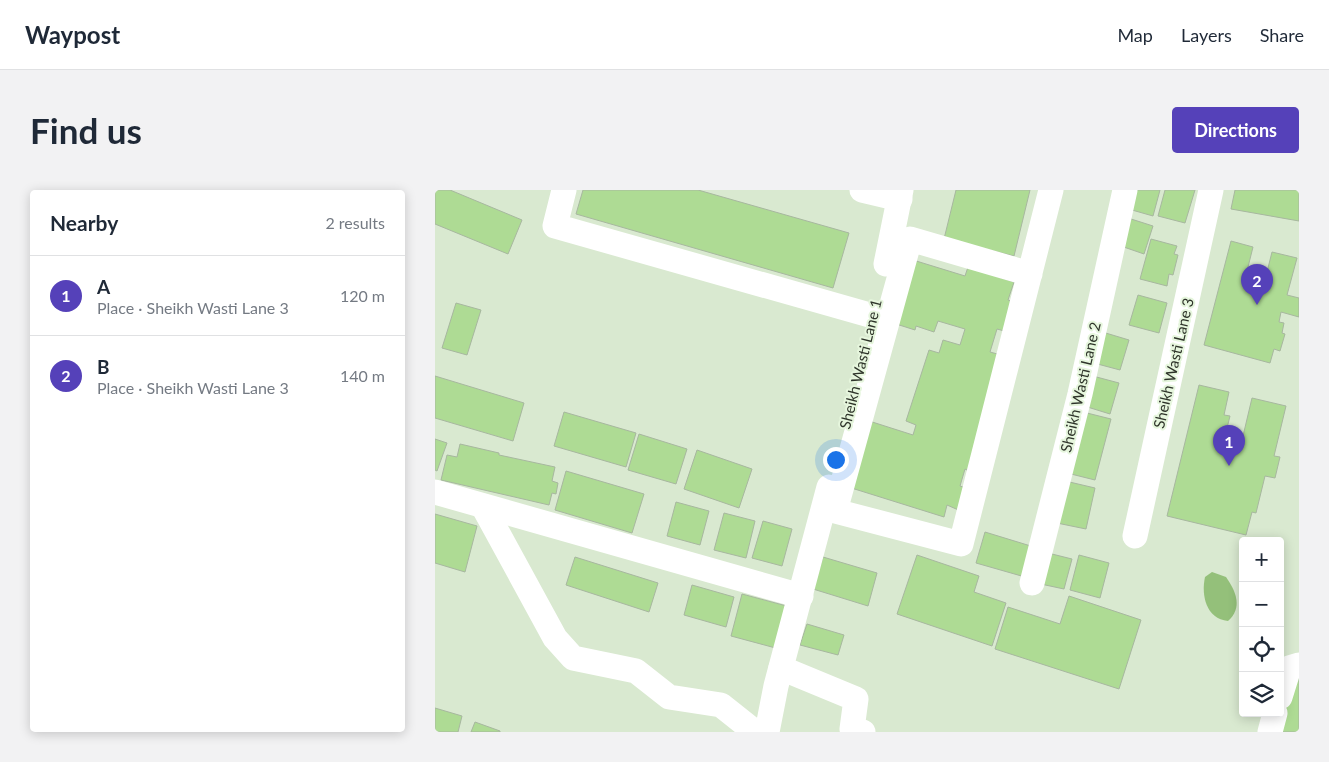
<!DOCTYPE html>
<html lang="en">
<head>
<meta charset="utf-8">
<style>
	body { margin:0; font-family:Lato,sans-serif; background:#f2f2f3; color:#1f2937 }
	.controls { position:absolute; right:15px; bottom:15px; display:grid; overflow:hidden; border-radius:5px; box-shadow:0 2px 12px #0003 }
	.controls button { width:45px; height:45px; display:grid; place-items:center; padding:0; border:0; border-bottom:1px solid #e0e1e3; background:#fff; color:#1f2937; font:25px sans-serif }
	.you { position:absolute; left:400px; top:269px; width:18px; height:18px; margin:-12px; border:4px solid #fff; border-radius:50%; background:#1a73e8; box-shadow:0 0 0 8px #1a73e833 }
	.badge { display:grid; place-items:center; width:32px; height:32px; border-radius:50%; background:#5541b9; color:#fff; font-size:16px; font-weight:700 }
	.pin { position:absolute; translate:-50% -41px; filter:drop-shadow(0 1px 2px #0008) }
	.pin::after { content:''; position:absolute; top:26px; width:18px; height:15px; background:inherit; clip-path:polygon(0 0,100% 0,50% 100%) }
	.list { margin:0; padding:0; list-style:none }
	h2 { display:flex; justify-content:space-between; align-items:center; height:65px; margin:0; padding:0 20px; font-size:21px }
	h2 small { font-size:16px; font-weight:400; color:#747a83 }
	.list li { display:grid; grid-template-columns:32px 1fr auto; gap:15px; align-items:center; box-sizing:border-box; height:80px; padding:0 20px; border-top:1px solid #e0e1e3 }
	.list b { display:block; font-size:19px; white-space:nowrap }
	.list p { margin:0; font-size:16px; white-space:nowrap; color:#747a83 }
	.list em { font-size:16px; font-style:normal; color:#747a83 }
	.icon { flex:none; width:28px; height:28px; fill:none; stroke:currentColor; stroke-width:2; stroke-linecap:round; stroke-linejoin:round }
	.map { position:relative; flex:none; width:864px; height:542px; overflow:hidden; border-radius:5px }
	header { display:flex; align-items:center; gap:30px; box-sizing:border-box; height:70px; padding:0 25px; background:#fff; border-bottom:1px solid #e0e1e3 }
	header strong { font-size:24px }
	nav { display:flex; gap:28px; margin-inline-start:auto; font-size:18px }
	.intro { display:flex; align-items:center; justify-content:space-between; box-sizing:border-box; height:120px; padding:0 30px }
	h1 { margin:0; font-size:35px }
	.button { padding:12px 22px; border-radius:5px; background:#5541b9; color:#fff; font-size:18px; font-weight:700 }
	main { display:flex; gap:30px; padding:0 30px }
	aside { flex:1; background:#fff; border-radius:5px; box-shadow:0 2px 12px #0003 }
	.map>svg:first-child { display:block }
	.water { fill:#94c07a }
	.building { fill:#aedb94; stroke:#a7b79f }
	.lines { fill:none; stroke-linecap:round; stroke-linejoin:round }
	.minor { stroke:#fff; stroke-width:25 }
	.labels { text-anchor:middle; dominant-baseline:central; stroke-width:4; stroke-linejoin:round; paint-order:stroke }
	.street-label { font-size:15px; fill:#2e342a; stroke:#e6f6dd }
</style>
</head>
<body>
<header>
<strong>Waypost</strong>
<nav><a>Map</a><a>Layers</a><a>Share</a></nav>
</header>
<div class="intro"><h1>Find us</h1><a class="button">Directions</a></div>
<main>
<aside>
<h2>Nearby<small>2 results</small></h2>
<ul class="list">
<li><span class="badge">1</span><div><b>A</b><p>Place · Sheikh Wasti Lane 3</p></div><em>120 m</em></li>
<li><span class="badge">2</span><div><b>B</b><p>Place · Sheikh Wasti Lane 3</p></div><em>140 m</em></li>
</ul>
</aside>
<div class="map">
<svg width="864" height="542" viewBox="0 0 864 542">
	<rect width="100%" height="100%" fill="#d9e9d0"/>
	<path class="water" d="M 777,382 L 791,387 C 801,401 808,418 793,431 C 771,429 766,405 770,387 Z"/>
	<g class="building">
		<path d="M 0,0 L 15,0 L 87,30 L 73,64 L 0,34 Z"/>
		<path d="M 148,0 L 263,0 L 414,43 L 398,98 L 141,24 Z"/>
		<path d="M 521,0 L 595,0 L 579,66 L 509,49 Z"/>
		<path d="M 695,0 L 725,0 L 718,26 L 690,18 Z"/>
		<path d="M 730,0 L 760,0 L 750,33 L 723,26 Z"/>
		<path d="M 800,0 L 864,0 L 864,31 L 796,19 Z"/>
		<path d="M 693,28 L 718,36 L 709,64 L 683,55 Z"/>
		<path d="M 716,49 L 742,56 L 739,64 L 743,65 L 738,85 L 734,84 L 732,96 L 705,89 Z"/>
		<path d="M 796,51 L 818,57 L 812,81 L 831,86 L 837,62 L 862,68 L 852,105 L 864,108 L 864,127 L 846,122 L 844,132 L 849,133 L 847,143 L 850,144 L 845,161 L 839,159 L 835,173 L 769,155 Z"/>
		<path d="M 478,70 L 530,86 L 533,77 L 579,92 L 573,110 L 582,113 L 573,142 L 562,139 L 555,162 L 566,165 L 539,284 L 530,279 L 525,296 L 534,299 L 528,322 L 512,315 L 509,327 L 410,296 L 431,230 L 478,245 L 481,235 L 471,231 L 494,160 L 504,163 L 508,150 L 525,155 L 530,139 L 503,131 L 499,142 L 481,136 L 480,140 L 458,133 Z"/>
		<path d="M 703,105 L 732,113 L 724,143 L 694,135 Z"/>
		<path d="M 21,113 L 46,120 L 32,165 L 7,158 Z"/>
		<path d="M 664,141 L 694,150 L 685,180 L 655,172 Z"/>
		<path d="M 654,185 L 684,193 L 675,224 L 646,215 Z"/>
		<path d="M 0,186 L 89,213 L 78,251 L 0,228 Z"/>
		<path d="M 764,195 L 794,202 L 789,225 L 795,226 L 791,242 L 808,246 L 817,208 L 851,216 L 839,266 L 845,267 L 840,288 L 830,286 L 821,323 L 817,322 L 811,345 L 732,326 Z"/>
		<path d="M 644,221 L 676,229 L 660,290 L 628,282 Z"/>
		<path d="M 129,222 L 201,243 L 191,277 L 119,256 Z"/>
		<path d="M 204,244 L 252,259 L 241,294 L 193,280 Z"/>
		<path d="M 0,249 L 12,253 L 2,281 L 0,280 Z"/>
		<path d="M 25,254 L 64,263 L 64,265 L 120,277 L 117,291 L 123,293 L 121,304 L 117,303 L 114,315 L 6,290 L 12,265 L 22,267 Z"/>
		<path d="M 262,260 L 317,279 L 304,318 L 249,299 Z"/>
		<path d="M 131,281 L 209,304 L 197,343 L 120,320 Z"/>
		<path d="M 626,290 L 660,298 L 651,339 L 617,332 Z"/>
		<path d="M 241,312 L 274,321 L 265,355 L 232,346 Z"/>
		<path d="M 289,323 L 320,331 L 311,368 L 279,360 Z"/>
		<path d="M 0,324 L 42,336 L 30,382 L 0,373 Z"/>
		<path d="M 328,331 L 357,339 L 347,376 L 317,368 Z"/>
		<path d="M 550,342 L 599,357 L 590,387 L 541,373 Z"/>
		<path d="M 609,362 L 637,369 L 629,399 L 601,393 Z"/>
		<path d="M 482,365 L 544,386 L 539,402 L 571,413 L 557,456 L 462,424 Z"/>
		<path d="M 644,365 L 674,373 L 665,408 L 635,400 Z"/>
		<path d="M 140,367 L 223,393 L 214,422 L 131,395 Z"/>
		<path d="M 388,367 L 442,383 L 433,416 L 378,399 Z"/>
		<path d="M 257,395 L 299,407 L 291,437 L 249,425 Z"/>
		<path d="M 307,404 L 359,418 L 348,460 L 296,446 Z"/>
		<path d="M 634,406 L 706,430 L 684,499 L 560,459 L 573,417 L 625,434 Z"/>
		<path d="M 372,434 L 409,445 L 403,465 L 365,455 Z"/>
		<path d="M 864,483 L 864,542 L 839,542 Z"/>
		<path d="M 0,518 L 27,526 L 23,542 L 0,542 Z"/>
		<path d="M 40,532 L 65,541 L 65,542 L 36,542 Z"/>
	</g>
	<g class="lines">
		<g class="minor">
			<path d="M 129,0 L 120,36 L 438,126"/>
			<path d="M 427,0 L 465,9"/>
			<path d="M 451,74 L 466,0"/>
			<path d="M 595,84 L 475,49 L 400,321 L 526,354 L 616,0"/>
			<path d="M 0,302 L 366,406"/>
			<path d="M 48,316 L 120,448 L 138,468 L 201,481 L 234,507 L 286,515 L 320,542"/>
			<path d="M 700,346 L 776,0"/>
			<path d="M 597,393 L 645,204 L 690,0"/>
			<path d="M 346,478 L 421,509 L 417,539 L 428,542"/>
			<path d="M 845,507 L 854,478 L 864,475"/>
			<path d="M 332,542 L 341,496 L 394,297"/>
			<path d="M 835,542 L 840,523"/>
		</g>
	</g>
	<g class="labels">
		<g class="street-label">
			<text transform="translate(738 173) rotate(-77)">Sheikh Wasti Lane 3</text>
			<text transform="translate(425 174) rotate(-76)">Sheikh Wasti Lane 1</text>
			<text transform="translate(645 197) rotate(-77)">Sheikh Wasti Lane 2</text>
		</g>
	</g>
</svg>
<div class="controls">
<button>+</button>
<button>−</button>
<button><svg class="icon" aria-label="locate" viewBox="0 0 24 24"><circle cx="12" cy="12" r="6"/><path d="M12 2v4M12 18v4M2 12h4M18 12h4"/></svg></button>
<button><svg class="icon" aria-label="layers" viewBox="0 0 24 24"><path d="M12 4l9 5-9 5-9-5zM3 14l9 5 9-5"/></svg></button>
</div>
<div class="you"></div>
<div class="pin badge" style="left:794px;top:276px">1</div>
<div class="pin badge" style="left:822px;top:115px">2</div>
</div>
</main>
</body>
</html>
